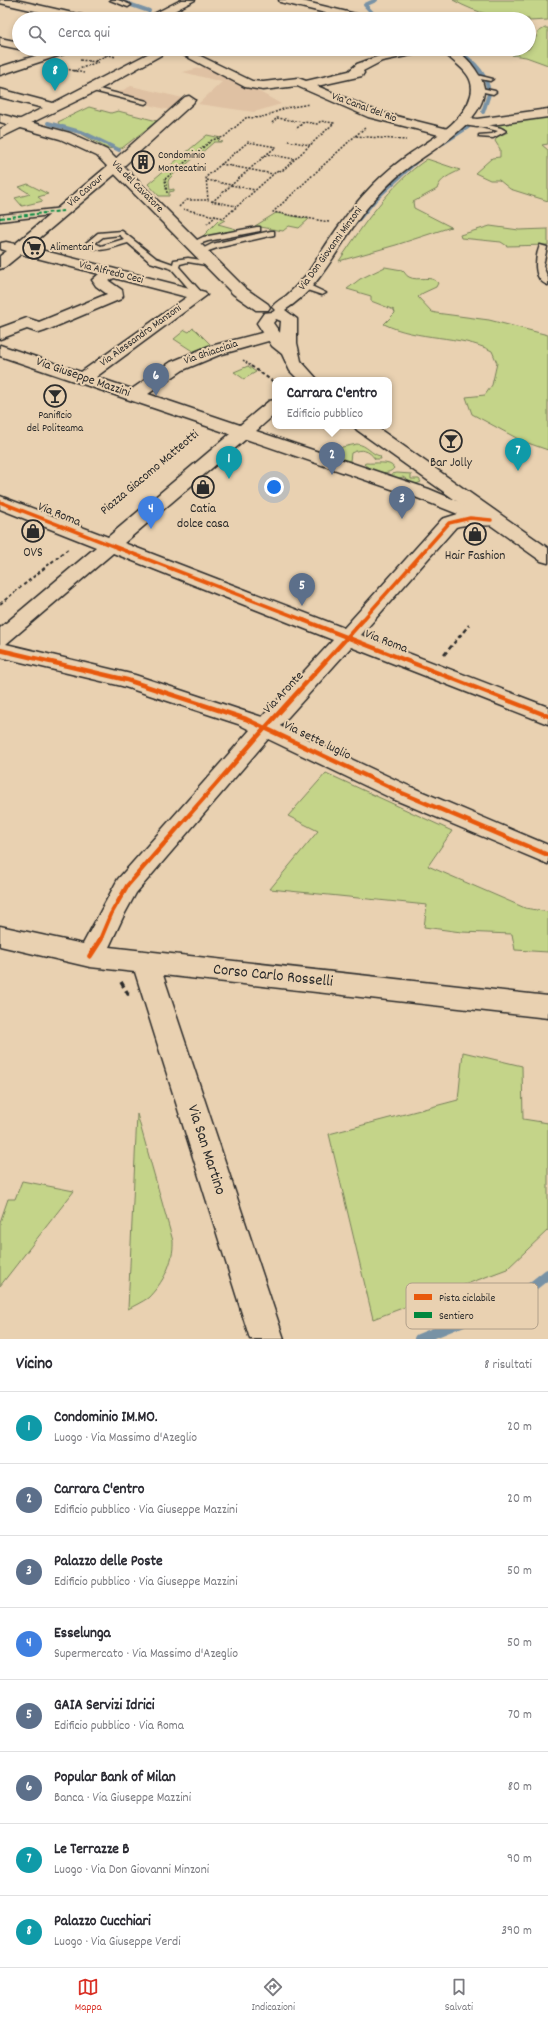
<!DOCTYPE html>
<html lang="it">
<head>
<meta charset="utf-8">
<style>
	body { margin:0; font-family:Dekko,sans-serif; background:#f2f2f3; color:#2b2b33 }
	.you { position:absolute; left:274px; top:487px; width:14px; height:14px; margin:-10px; border:3px solid #fff; border-radius:50%; background:#1a73e8; box-shadow:0 0 0 6px #1a73e833 }
	.badge { display:grid; place-items:center; width:26px; height:26px; border-radius:50%; background:#d93025; color:#fff; font-size:13px; font-weight:700 }
	.pin { position:absolute; translate:-50% -33px; filter:drop-shadow(0 1px 2px #0008) }
	.pin::after { content:''; position:absolute; top:21px; width:14px; height:12px; background:inherit; clip-path:polygon(0 0,100% 0,50% 100%) }
	.popup { position:absolute; left:272px; top:377px; width:120px; height:52px; box-sizing:border-box; display:grid; place-content:center; border-radius:8px; background:#fff; filter:drop-shadow(0 1px 3px #0005); font-size:13px; white-space:nowrap; color:#7c7c81 }
	.popup b { font-size:15px; color:#2b2b33 }
	.popup::after { content:''; position:absolute; left:50%; top:100%; margin-left:-8px; border:8px solid transparent; border-top-color:#fff }
	.list { margin:0; padding:0; list-style:none }
	h2 { display:flex; justify-content:space-between; align-items:center; height:52px; margin:0; padding:0 16px; font-size:17px }
	h2 small { font-size:13px; font-weight:400; color:#7c7c81 }
	.list li { display:grid; grid-template-columns:26px 1fr auto; gap:12px; align-items:center; box-sizing:border-box; height:72px; padding:0 16px; border-top:1px solid #e1e1e2 }
	.list b { display:block; font-size:15px; white-space:nowrap }
	.list p { margin:0; font-size:13px; white-space:nowrap; color:#7c7c81 }
	.list em { font-size:13px; font-style:normal; color:#7c7c81 }
	.icon { flex:none; width:22px; height:22px; fill:none; stroke:currentColor; stroke-width:2; stroke-linecap:round; stroke-linejoin:round }
	.map { position:relative; flex:none; width:548px; height:1339px; overflow:hidden }
	.search { position:absolute; background:#fff; box-shadow:0 2px 6px #0003; left:12px; right:12px; top:12px; height:44px; display:flex; align-items:center; gap:10px; box-sizing:border-box; padding:0 14px; border-radius:22px; color:#7c7c81; font-size:15px }
	.sheet { height:628px; background:#fff }
	nav { display:flex; justify-content:space-around; align-items:center; box-sizing:border-box; height:56px; border-top:1px solid #e1e1e2; background:#fff; font-size:11px; color:#7c7c81 }
	nav a { display:grid; justify-items:center; gap:2px }
	nav .on { color:#d93025 }
	.map>svg:first-child { display:block }
	.built { fill:#dfc1a3 }
	.green { fill:#c4d489; stroke:#78805a }
	.lines { fill:none; stroke-linecap:round; stroke-linejoin:round }
	.stream-far2 { stroke:#7892a5; stroke-width:4 }
	.stream-far1 { stroke:#7892a5; stroke-width:5 }
	.stream { stroke:#7892a5; stroke-width:10 }
	.service-casing { stroke:#2b2b2b; stroke-width:3 }
	.pedestrian-casing { stroke:#2b2b2b; stroke-width:3 }
	.minor-casing { stroke:#2b2b2b; stroke-width:3 }
	.secondary-casing { stroke:#2b2b2b; stroke-width:3 }
	.path-far3 { stroke:#2b2b2b; stroke-width:1.5; stroke-dasharray:2 1.5; stroke-linecap:butt }
	.path-far2 { stroke:#2b2b2b; stroke-width:2; stroke-dasharray:3.5 2.5; stroke-linecap:butt }
	.path-far1 { stroke:#2b2b2b; stroke-width:2.5; stroke-dasharray:4.5 3; stroke-linecap:butt }
	.path { stroke:#2b2b2b; stroke-width:3.5; stroke-dasharray:5.5 4; stroke-linecap:butt }
	.service { fill:#e9d1b1; fill-rule:evenodd }
	.pedestrian { fill:#e9d1b1; fill-rule:evenodd }
	.minor { fill:#e9d1b1; fill-rule:evenodd }
	.secondary { fill:#e9d1b1; fill-rule:evenodd }
	.quiet { stroke:#00873e; stroke-width:2; stroke-dasharray:4 2; stroke-linecap:butt }
	.cycleway-far2-casing { stroke:#e9d1b1; stroke-width:5.5 }
	.cycleway-far1-casing { stroke:#e9d1b1; stroke-width:7 }
	.cycleway-casing { stroke:#e9d1b1; stroke-width:8 }
	.cycleway-far2 { stroke:#e8590c; stroke-width:3.5 }
	.cycleway-far1 { stroke:#e8590c; stroke-width:4.5 }
	.cycleway { stroke:#e8590c; stroke-width:5.5 }
	.labels { text-anchor:middle; dominant-baseline:central; stroke-width:4; stroke-linejoin:round; paint-order:stroke }
	.far-street-label { font-size:11px; fill:#2b2b2b; stroke:#e9d1b1 }
	.far-poi-label { font-size:11px; fill:#2b2b2b; stroke:#e9d1b1; text-anchor:start }
	.street-label { font-size:13px; fill:#2b2b2b; stroke:#e9d1b1 }
	.poi-label { font-size:13px; fill:#2b2b2b; stroke:#e9d1b1 }
	.near-street-label { font-size:16px; fill:#2b2b2b; stroke:#e9d1b1 }
	.key { fill:#e9d1b1; stroke:#b09f89; stroke-width:1 }
	.key-label { font-size:11px; fill:#2b2b2b }
</style>
</head>
<body>
<div class="map">
<svg width="548" height="1339" viewBox="0 0 548 1339">
	<rect width="100%" height="100%" fill="#e9d1b1"/>
	<filter id="ink" filterUnits="userSpaceOnUse"><feTurbulence type="fractalNoise" baseFrequency=".025" numOctaves="2"/><feDisplacementMap in="SourceGraphic" scale="8" xChannelSelector="R" yChannelSelector="G"/><feConvolveMatrix kernelMatrix="1 2 1 2 8 2 1 2 1" color-interpolation-filters="sRGB"/></filter>
	<g filter="url(#ink)">
		<g class="built">
			<path d="M 208,66 L 247,85 L 281,104 L 254,112 L 198,104 L 222,82 L 183,72 Z"/>
			<path d="M 131,86 L 183,98 L 169,110 L 95,92 L 101,89 L 117,93 Z"/>
		</g>
		<g class="green">
			<path d="M 453,0 L 548,0 L 548,20 L 529,21 L 529,19 C 502,19 477,14 453,0 Z"/>
			<path d="M 545,28 L 548,28 L 548,65 L 526,57 L 512,55 L 529,49 C 532,44 537,37 538,32 Z"/>
			<path d="M 89,107 L 111,113 L 118,111 L 157,121 L 122,148 L 115,149 L 106,148 L 82,134 L 61,128 L 58,122 Z"/>
			<path d="M 548,117 L 548,144 L 542,145 L 548,150 L 548,201 L 510,189 L 499,180 L 490,180 L 475,173 L 492,158 L 500,157 L 500,149 L 495,141 L 497,137 L 508,132 L 504,128 L 490,125 Z"/>
			<path d="M 207,135 L 221,138 L 218,141 L 223,142 L 214,142 L 199,155 L 201,155 L 195,157 L 180,170 L 182,170 L 180,172 L 177,171 L 169,179 L 168,182 L 169,190 L 174,189 L 174,191 L 169,192 L 169,196 L 159,196 L 148,184 Z"/>
			<path d="M 427,159 L 460,170 C 451,175 440,178 437,189 L 413,202 L 414,208 L 451,227 L 396,245 L 339,261 C 364,224 390,184 427,159 Z"/>
			<path d="M 28,184 L 48,194 L 38,197 L 43,201 L 22,206 L 15,198 L 30,194 L 19,187 Z"/>
			<path d="M 276,213 L 309,219 L 299,228 L 289,226 L 283,231 L 255,226 Z"/>
			<path d="M 220,219 L 225,220 L 218,224 L 236,229 L 235,230 L 240,232 L 202,237 Z"/>
			<path d="M 490,226 L 519,230 L 548,229 L 548,245 L 507,246 L 501,242 L 461,238 L 460,235 Z"/>
			<path d="M 385,267 L 402,270 C 405,272 406,276 409,277 C 418,282 431,274 438,283 L 436,287 L 423,293 L 418,297 L 432,312 L 436,313 L 489,320 L 548,335 L 548,450 L 522,441 L 472,414 L 466,397 L 485,395 L 492,385 L 497,363 L 492,351 C 459,334 418,341 384,324 L 395,313 L 394,310 L 371,301 L 371,296 L 347,289 L 360,279 Z"/>
			<path d="M 193,328 L 196,330 L 210,344 L 194,352 L 174,339 L 185,330 L 189,332 Z"/>
			<path d="M 248,366 L 256,372 L 244,379 L 234,372 Z"/>
			<path d="M 357,444 C 367,445 371,454 380,456 L 381,459 L 375,459 C 369,450 361,448 351,453 L 350,461 C 344,461 340,459 337,453 L 342,447 Z"/>
			<path d="M 366,463 C 374,464 390,460 394,468 C 388,477 371,471 364,464 Z"/>
			<path d="M 397,473 L 411,474 L 411,479 L 419,479 L 421,482 L 414,485 L 403,477 L 396,479 L 391,476 L 392,474 Z"/>
			<path d="M 326,773 L 452,831 L 428,866 L 525,908 L 548,912 L 548,952 L 515,950 L 512,934 L 461,932 L 424,927 L 427,905 L 270,889 L 318,831 L 288,816 Z"/>
			<path d="M 463,1052 L 522,1066 L 523,1119 L 548,1123 L 548,1230 L 507,1269 L 373,1319 L 329,1134 L 458,1100 Z"/>
			<path d="M 137,1114 L 173,1241 C 174,1262 163,1283 148,1298 C 142,1302 134,1306 128,1309 Z"/>
			<path d="M 22,1181 L 74,1191 L 0,1286 L 0,1222 L 8,1199 L 15,1199 Z"/>
		</g>
		<g class="lines">
			<g class="stream-far2">
				<path d="M 117,0 L 149,11"/>
				<path d="M 376,0 L 365,5 L 378,19"/>
				<path d="M 455,49 C 470,59 483,69 488,87"/>
				<path d="M 483,112 L 489,94"/>
				<path d="M 48,123 L 84,133 L 119,150"/>
				<path d="M 443,143 L 468,127"/>
				<path d="M 414,163 L 416,161"/>
			</g>
			<path class="stream-far1" d="M 355,223 L 375,199 L 415,162"/>
			<path class="stream" d="M 419,1339 L 515,1300 L 548,1274"/>
			<g class="service-casing">
				<g id="service">
					<path d="M 110,0 L 118,0 L 131,5 L 128,7 Z"/>
					<path d="M 473,74 L 493,79 L 490,81 L 471,77 L 470,76 Z"/>
					<path d="M 91,87 L 147,101 L 148,102 L 145,104 L 89,90 L 88,89 Z"/>
					<path d="M 477,87 L 495,91 L 496,92 L 493,94 L 475,90 L 475,88 Z"/>
					<path d="M 472,121 L 501,128 L 506,131 L 493,138 L 479,137 L 479,135 L 492,134 L 498,131 L 470,124 L 469,123 Z"/>
					<path d="M 257,227 L 260,227 L 260,231 L 208,241 L 193,246 L 189,244 L 203,237 Z"/>
					<path d="M 122,231 L 156,258 L 173,264 L 174,260 L 188,258 L 215,262 L 216,264 L 212,266 L 188,262 L 180,264 L 179,267 L 202,293 L 202,297 L 196,297 L 172,269 L 150,262 L 128,243 C 113,247 98,256 86,243 L 98,233 ZM 120,235 L 124,239 L 101,246 L 95,243 L 103,237 Z"/>
					<path d="M 271,231 L 274,231 L 274,235 L 217,248 L 200,254 L 196,252 L 212,244 Z"/>
					<path d="M 540,245 L 547,247 L 543,266 L 548,278 L 548,285 C 532,280 535,258 540,245 Z"/>
					<path d="M 301,284 L 307,284 L 326,293 L 322,295 L 301,288 Z"/>
				</g>
			</g>
			<g class="pedestrian-casing">
				<path id="pedestrian" d="M 63,208 L 69,211 L 67,213 L 0,221 L 0,215 Z"/>
			</g>
			<g class="minor-casing">
				<g id="minor">
					<path d="M 0,0 L 16,0 L 90,17 L 92,19 L 71,19 L 0,3 Z"/>
					<path d="M 153,15 L 173,16 L 179,19 L 148,19 L 149,16 Z"/>
					<path d="M 0,38 L 19,42 L 19,49 L 21,49 L 19,49 L 0,45 Z"/>
					<path d="M 57,49 L 75,49 L 73,51 L 0,75 L 0,67 Z"/>
					<path d="M 157,49 L 186,49 L 252,81 L 263,82 L 298,78 L 306,81 L 349,71 L 357,64 L 385,54 L 408,49 L 433,49 L 431,51 L 382,61 L 363,71 L 364,73 L 362,76 L 317,86 L 376,111 L 452,130 L 454,133 L 447,137 L 368,117 L 297,86 L 263,90 L 245,87 L 172,49 L 95,92 L 0,138 L 0,129 L 43,108 L 0,97 L 0,89 L 53,103 Z"/>
					<path d="M 189,96 L 195,100 L 193,103 L 114,175 L 29,247 L 205,292 L 207,295 L 96,377 L 132,389 L 171,362 L 207,347 L 273,330 L 279,332 L 281,335 L 279,338 L 219,355 L 183,370 L 148,394 L 240,425 L 269,401 L 275,400 L 275,414 L 256,431 L 429,489 L 488,514 L 498,516 L 501,520 L 498,524 C 484,528 470,522 456,527 L 361,635 L 548,707 L 548,724 L 351,647 L 280,726 L 411,787 L 548,845 L 548,864 L 393,799 L 268,739 L 136,893 L 124,915 L 109,947 L 548,996 L 548,1018 L 163,975 L 284,1339 L 250,1339 L 135,972 L 90,967 L 0,946 L 0,926 L 83,944 L 118,879 L 250,730 L 238,724 L 122,686 L 0,657 L 0,628 L 96,547 L 0,509 L 0,496 L 108,537 L 230,434 L 0,356 L 0,345 L 81,372 L 187,297 L 114,278 L 109,281 L 122,290 L 123,296 L 121,299 L 45,331 L 39,333 L 27,329 L 0,339 L 0,328 L 27,318 L 39,322 L 107,294 L 96,286 L 92,280 L 99,274 L 21,254 L 5,267 L 0,269 L 0,256 L 7,251 L 1,249 L 1,243 L 6,242 L 15,244 L 104,169 L 185,97 ZM 246,439 L 415,497 L 458,514 L 442,519 L 344,628 L 124,543 ZM 113,553 L 333,640 L 262,717 L 135,675 L 6,644 Z"/>
					<path d="M 548,109 L 548,117 L 477,127 L 456,124 L 455,121 L 461,117 L 477,119 Z"/>
				</g>
			</g>
			<g class="secondary-casing">
				<g id="secondary">
					<path d="M 181,0 L 195,0 L 159,19 L 144,19 Z"/>
					<path d="M 279,0 L 298,0 L 368,17 L 370,19 L 350,19 L 280,2 Z"/>
					<path d="M 441,49 C 458,49 465,55 475,69 C 479,75 483,81 484,88 C 486,121 431,151 409,167 C 395,177 383,190 372,202 C 341,237 325,285 285,310 L 297,319 L 297,343 L 301,361 L 318,380 L 299,380 L 290,371 L 282,354 L 272,346 L 257,323 L 264,313 L 273,312 L 275,310 L 272,307 C 276,302 281,299 286,296 C 294,289 301,281 307,274 C 318,258 328,241 339,226 C 359,197 383,172 411,153 C 433,138 464,122 471,95 C 477,72 451,63 441,49 ZM 276,319 L 281,321 L 280,333 L 273,323 Z"/>
					<path d="M 0,114 L 70,133 L 107,150 L 245,288 L 268,304 L 270,307 L 268,310 L 256,310 L 233,294 L 97,156 L 60,139 L 0,122 Z"/>
					<path d="M 354,426 L 375,426 L 548,548 L 548,563 L 541,561 L 357,430 Z"/>
				</g>
			</g>
			<g class="path-far3">
				<path d="M 86,49 L 116,57"/>
				<path d="M 219,52 L 232,49"/>
				<path d="M 80,60 L 98,62 L 95,63"/>
				<path d="M 95,61 L 108,55"/>
				<path d="M 62,68 L 84,73"/>
				<path d="M 74,71 L 95,63"/>
				<path d="M 272,123 L 277,118 L 303,122"/>
				<path d="M 365,128 L 355,136 L 406,140"/>
				<path d="M 288,141 L 310,145"/>
				<path d="M 221,164 L 273,174"/>
				<path d="M 207,180 L 255,190"/>
				<path d="M 167,193 L 165,179 L 212,140 L 224,137 L 247,117 C 261,120 270,114 283,109 C 287,107 302,106 308,104"/>
				<path d="M 211,201 L 236,206"/>
				<path d="M 212,202 L 267,154"/>
				<path d="M 179,207 L 186,200 L 208,200 L 206,177 L 248,142 L 276,147 L 267,154 L 294,159"/>
				<path d="M 183,209 L 224,218 L 278,170 L 282,171 L 334,123 L 321,121 L 317,124 L 304,122 L 296,129"/>
				<path d="M 329,222 L 273,212 L 355,136"/>
				<path d="M 207,224 L 216,216"/>
				<path d="M 243,360 L 252,367"/>
			</g>
			<g class="path-far2">
				<path d="M 251,366 L 275,383"/>
				<path d="M 0,604 L 68,549"/>
			</g>
			<path class="path-far1" d="M 444,655 L 469,625"/>
			<path class="path" d="M 121,982 L 128,994 L 131,994"/>
			<use href="#service" class="service"/>
			<use href="#pedestrian" class="pedestrian"/>
			<use href="#minor" class="minor"/>
			<use href="#secondary" class="secondary"/>
			<path class="quiet" d="M 0,218 L 63,211"/>
			<g class="cycleway-far2-casing">
				<g id="cycleway-far2">
					<path d="M 0,502 L 306,621"/>
					<path d="M 362,621 L 449,523 L 470,518 L 491,520"/>
				</g>
			</g>
			<g class="cycleway-far1-casing">
				<g id="cycleway-far1">
					<path d="M 303,620 L 548,716"/>
					<path d="M 0,650 L 127,680 L 246,719 L 402,793 L 548,855"/>
					<path d="M 100,940 L 111,914 L 127,886 L 266,727 L 363,620"/>
				</g>
			</g>
			<g class="cycleway-casing">
				<path id="cycleway" d="M 90,956 L 101,939"/>
			</g>
			<use href="#cycleway-far2" class="cycleway-far2"/>
			<use href="#cycleway-far1" class="cycleway-far1"/>
			<use href="#cycleway" class="cycleway"/>
		</g>
	</g>
	<defs>
		<g id="building-ring" transform="scale(1.15)"><circle r="9.5" fill="#e9d1b1" stroke="#2b2b2b" stroke-width="1.5"/><path d="M-4-6H4V6H1V3H-1V6H-4ZM-2.5-4.3h1.7v1.8h-1.7ZM.8-4.3h1.7v1.8H.8ZM-2.5-1h1.7V.8h-1.7ZM.8-1h1.7V.8H.8Z" fill="#2b2b2b"/></g>
		<g id="supermarket-ring" transform="scale(1.15)"><circle r="9.5" fill="#e9d1b1" stroke="#2b2b2b" stroke-width="1.5"/><path d="M-6-5.5h2.5l.6 2H6L4.5 2H-2.5L-4.4-4H-6ZM-1.5 3.2a1.3 1.3 0 1 0 .1 0ZM3 3.2a1.3 1.3 0 1 0 .1 0Z" fill="#2b2b2b"/></g>
		<g id="bar-ring" transform="scale(1.15)"><circle r="9.5" fill="#e9d1b1" stroke="#2b2b2b" stroke-width="1.5"/><path d="M-6-5H6L.8 .8V4.5H3.5V6h-7V4.5H-.8V.8Z" fill="#2b2b2b"/></g>
		<g id="shop-ring" transform="scale(1.15)"><circle r="9.5" fill="#e9d1b1" stroke="#2b2b2b" stroke-width="1.5"/><path d="M-5-2.5h2.3a2.7 3.5 0 0 1 5.4 0H5L5.5 6h-11ZM-1.5-2.5h3a1.5 2.3 0 0 0-3 0Z" fill="#2b2b2b"/></g>
	</defs>
	<g fill-rule="evenodd">
		<use href="#building-ring" x="143" y="162"/>
		<use href="#supermarket-ring" x="34" y="248"/>
		<use href="#bar-ring" x="55" y="396"/>
		<use href="#bar-ring" x="451" y="441"/>
		<use href="#shop-ring" x="203" y="487"/>
		<use href="#shop-ring" x="33" y="531"/>
		<use href="#shop-ring" x="475" y="534"/>
	</g>
	<g class="labels">
		<g class="far-street-label">
			<text transform="translate(364 108) rotate(20)">Via Canal del Rio</text>
			<text transform="translate(137 187) rotate(45)">Via del Cavatore</text>
			<text transform="translate(86 191) rotate(-41)">Via Cavour</text>
			<text transform="translate(331 249) rotate(-54)">Via Don Giovanni Minzoni</text>
			<text transform="translate(111 273) rotate(14)">Via Alfredo Ceci</text>
			<text transform="translate(141 336) rotate(-36)">Via Alessandro Manzoni</text>
			<text transform="translate(211 353) rotate(-19)">Via Ghiacciaia</text>
		</g>
		<g class="far-poi-label">
			<text x="158" y="156">Condominio<tspan x="158" dy="13">Montecatini</tspan></text>
			<text x="50" y="248">Alimentari</text>
			<text x="55" y="416" text-anchor="middle">Panificio<tspan x="55" dy="13">del Politeama</tspan></text>
		</g>
		<g class="street-label">
			<text transform="translate(83 378) rotate(19)">Via Giuseppe Mazzini</text>
			<text transform="translate(150 473) rotate(-40)">Piazza Giacomo Matteotti</text>
			<text transform="translate(59 515) rotate(22)">Via Roma</text>
			<text transform="translate(386 642) rotate(21)">Via Roma</text>
			<text transform="translate(284 693) rotate(-47)">Via Aronte</text>
			<text transform="translate(317 741) rotate(26)">Via sette luglio</text>
		</g>
		<g class="poi-label">
			<text x="451" y="463">Bar Jolly</text>
			<text x="203" y="509">Catia<tspan x="203" dy="15">dolce casa</tspan></text>
			<text x="33" y="553">OVS</text>
			<text x="475" y="556">Hair Fashion</text>
		</g>
		<g class="near-street-label">
			<text transform="translate(273 976) rotate(6)">Corso Carlo Rosselli</text>
			<text transform="translate(206 1150) rotate(72)">Via San Martino</text>
		</g>
	</g>
	<rect x="406" y="1283" width="132" height="46" rx="6" class="key"/>
	<rect x="414" y="1294" width="18" height="6" fill="#e8590c"/>
	<rect x="414" y="1312" width="18" height="6" fill="#00873e"/>
	<g class="key-label">
		<text x="439" y="1301">Pista ciclabile</text>
		<text x="439" y="1319">Sentiero</text>
	</g>
</svg>
<div class="you"></div>
<div class="pin badge" style="left:229px;top:479px;background:#0f9aa8">1</div>
<div class="pin badge" style="left:332px;top:475px;background:#5c6f8a">2</div>
<div class="popup"><b>Carrara C'entro</b>Edificio pubblico</div>
<div class="pin badge" style="left:402px;top:519px;background:#5c6f8a">3</div>
<div class="pin badge" style="left:151px;top:529px;background:#3f7fe0">4</div>
<div class="pin badge" style="left:302px;top:606px;background:#5c6f8a">5</div>
<div class="pin badge" style="left:156px;top:396px;background:#5c6f8a">6</div>
<div class="pin badge" style="left:518px;top:471px;background:#0f9aa8">7</div>
<div class="pin badge" style="left:55px;top:91px;background:#0f9aa8">8</div>
<div class="search"><svg class="icon" aria-label="search" viewBox="0 0 24 24"><circle cx="10" cy="10" r="6"/><path d="M15 15l6 6"/></svg>Cerca qui</div>
</div>
<section class="sheet">
<h2>Vicino<small>8 risultati</small></h2>
<ul class="list">
<li><span class="badge" style="background:#0f9aa8">1</span><div><b>Condominio IM.MO.</b><p>Luogo · Via Massimo d'Azeglio</p></div><em>20 m</em></li>
<li><span class="badge" style="background:#5c6f8a">2</span><div><b>Carrara C'entro</b><p>Edificio pubblico · Via Giuseppe Mazzini</p></div><em>20 m</em></li>
<li><span class="badge" style="background:#5c6f8a">3</span><div><b>Palazzo delle Poste</b><p>Edificio pubblico · Via Giuseppe Mazzini</p></div><em>50 m</em></li>
<li><span class="badge" style="background:#3f7fe0">4</span><div><b>Esselunga</b><p>Supermercato · Via Massimo d'Azeglio</p></div><em>50 m</em></li>
<li><span class="badge" style="background:#5c6f8a">5</span><div><b>GAIA Servizi Idrici</b><p>Edificio pubblico · Via Roma</p></div><em>70 m</em></li>
<li><span class="badge" style="background:#5c6f8a">6</span><div><b>Popular Bank of Milan</b><p>Banca · Via Giuseppe Mazzini</p></div><em>80 m</em></li>
<li><span class="badge" style="background:#0f9aa8">7</span><div><b>Le Terrazze B</b><p>Luogo · Via Don Giovanni Minzoni</p></div><em>90 m</em></li>
<li><span class="badge" style="background:#0f9aa8">8</span><div><b>Palazzo Cucchiari</b><p>Luogo · Via Giuseppe Verdi</p></div><em>390 m</em></li>
</ul>
</section>
<nav>
<a class="on"><svg class="icon" aria-label="map" viewBox="0 0 24 24"><path d="M3 6l6-2 6 2 6-2v14l-6 2-6-2-6 2zM9 4v14M15 6v14"/></svg>Mappa</a>
<a><svg class="icon" aria-label="directions" viewBox="0 0 24 24"><path d="M12 3l9 9-9 9-9-9zM9 14v-3h6M13 9l2 2-2 2"/></svg>Indicazioni</a>
<a><svg class="icon" aria-label="saved" viewBox="0 0 24 24"><path d="M7 4h10v16l-5-4-5 4z"/></svg>Salvati</a>
</nav>
</body>
</html>
